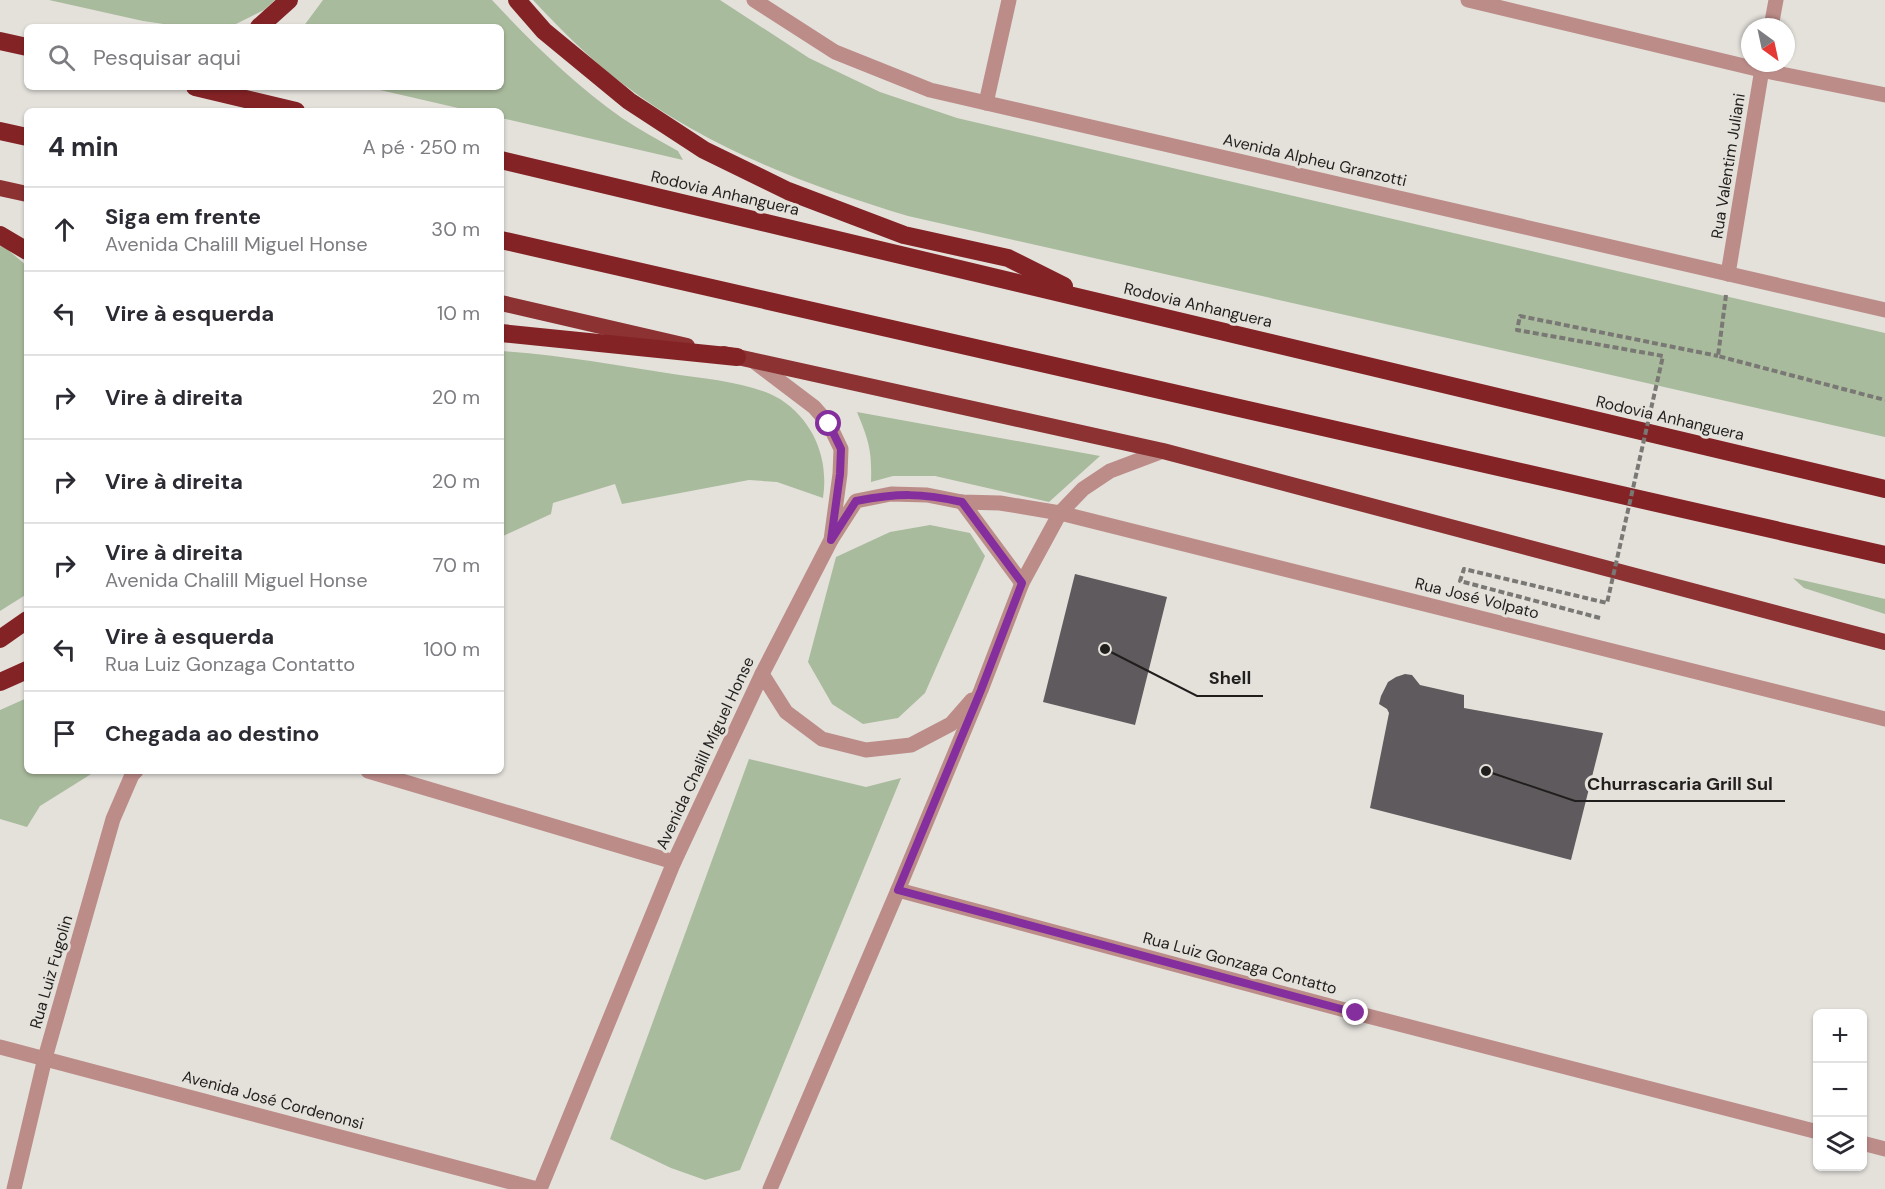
<!DOCTYPE html>
<html lang="pt">
<head>
<meta charset="utf-8">
<style>
	body { margin:0; font-family:"DM Sans",sans-serif; background:#f2f2f3; color:#2b2b33 }
	.controls { position:absolute; right:18px; bottom:18px; display:grid; overflow:hidden; border-radius:9px; box-shadow:0 2px 4px #0004 }
	.controls button { width:54px; height:54px; display:grid; place-items:center; padding:0; border:0; border-bottom:2px solid #e1e1e2; background:#fff; color:#2b2b33; font:30px sans-serif }
	.compass { position:absolute; left:1741px; top:18px; width:54px; height:54px; border-radius:50%; background:#fff; box-shadow:0 2px 4px #0004; rotate:147deg }
	.stop { position:absolute; width:18px; height:18px; margin:-14px; border:4px solid #842f9d; border-radius:50%; background:#fff }
	.stop.end { background:#842f9d; border-color:#fff; box-shadow:0 2px 6px #0008 }
	.list { margin:0; padding:0; list-style:none }
	h2 { display:flex; justify-content:space-between; align-items:center; height:78px; margin:0; padding:0 24px; font-size:26px }
	h2 small { font-size:20px; font-weight:400; color:#7c7c81 }
	.list li { display:grid; grid-template-columns:39px 1fr auto; gap:18px; align-items:center; box-sizing:border-box; height:84px; padding:0 24px; border-top:2px solid #e1e1e2 }
	.list b { display:block; font-size:22px; white-space:nowrap }
	.list p { margin:0; font-size:20px; white-space:nowrap; color:#7c7c81 }
	.list em { font-size:20px; font-style:normal; color:#7c7c81 }
	.icon { flex:none; width:33px; height:33px; fill:none; stroke:currentColor; stroke-width:2; stroke-linecap:round; stroke-linejoin:round }
	.map { position:relative; flex:none; width:1885px; height:1189px; overflow:hidden }
	.search { position:absolute; background:#fff; box-shadow:0 2px 4px #0004; left:24px; top:24px; width:480px; height:66px; display:flex; align-items:center; gap:15px; box-sizing:border-box; padding:0 21px; border-radius:9px; color:#7c7c81; font-size:22px }
	.panel { position:absolute; background:#fff; box-shadow:0 2px 4px #0004; left:24px; top:108px; width:480px; height:666px; border-radius:9px }
	.map>svg:first-child { display:block }
	.green { fill:#a9bb9d }
	.building { fill:#5f5a5d }
	.lines { fill:none; stroke-linecap:round; stroke-linejoin:round }
	.path { stroke:#7a7874; stroke-width:4; stroke-dasharray:6 3; stroke-linecap:butt }
	.minor { stroke:#bc8c89; stroke-width:15 }
	.tertiary { stroke:#bc8c89; stroke-width:15 }
	.trunk { stroke:#8c3233; stroke-width:16 }
	.motorway { stroke:#842326; stroke-width:18 }
	.path-bridge { stroke:#7a7874; stroke-width:4; stroke-dasharray:6 3; stroke-linecap:butt }
	.route { stroke:#842f9d; stroke-width:8 }
	.labels { text-anchor:middle; dominant-baseline:central; stroke-width:6; stroke-linejoin:round; paint-order:stroke }
	.street-label { font-size:16px; fill:#201f1d; stroke:#e4e1db }
	.leader { fill:none; stroke:#201f1d; stroke-width:2 }
	.callout-dot { fill:#201f1d; stroke:#e4e1db; stroke-width:2 }
	.callout-label { font-size:18px; text-anchor:middle; font-weight:bold; fill:#201f1d; stroke:#e4e1db; stroke-width:6; stroke-linejoin:round; paint-order:stroke }
</style>
</head>
<body>
<div class="map">
<svg width="1885" height="1189" viewBox="0 0 1885 1189">
	<rect width="100%" height="100%" fill="#e4e1db"/>
	<g class="green">
		<path d="M 49,0 L 275,0 L 264,10 L 230,27 L 184,27 L 143,21 Z"/>
		<path d="M 323,0 L 492,0 C 532,43 574,84 622,118 C 640,130 659,140 678,151 L 683,160 L 501,118 L 501,111 L 471,111 L 367,87 L 501,87 L 501,27 L 303,27 Z"/>
		<path d="M 533,0 L 720,0 L 809,58 L 880,92 L 957,118 L 1885,333 L 1885,437 L 908,216 C 809,186 707,148 623,84 C 590,59 561,30 533,0 Z"/>
		<path d="M 0,246 L 7,249 L 27,266 L 27,594 L 0,611 Z"/>
		<path d="M 501,351 C 559,355 616,365 673,374 C 705,379 751,382 780,399 C 814,421 829,459 823,498 L 777,482 L 749,480 L 622,504 L 615,484 L 553,503 L 551,514 L 501,537 Z"/>
		<path d="M 857,412 L 1100,456 L 1049,502 L 935,476 L 893,476 L 871,482 C 872,451 869,441 857,412 Z"/>
		<path d="M 930,525 L 970,533 L 985,556 L 925,693 L 898,718 L 863,724 L 832,704 L 808,662 L 836,557 L 890,532 Z"/>
		<path d="M 1793,578 L 1885,599 L 1885,614 L 1804,588 Z"/>
		<path d="M 27,698 L 27,771 L 96,771 L 40,806 L 27,827 L 0,819 L 0,710 Z"/>
		<path d="M 749,759 L 866,787 L 901,778 L 740,1170 L 705,1180 L 671,1168 L 610,1139 Z"/>
	</g>
	<g class="building">
		<path d="M 1075,574 L 1167,597 L 1135,725 L 1043,702 Z"/>
		<path d="M 1405,674 L 1412,675 L 1420,685 L 1464,695 L 1464,708 L 1603,733 L 1571,860 L 1370,808 L 1389,713 L 1387,709 L 1379,704 L 1381,696 L 1388,682 L 1396,677 Z"/>
	</g>
	<g class="lines">
		<path class="path" d="M 1726,295 L 1718,356 L 1885,400"/>
		<g class="minor">
			<path d="M 754,0 L 835,52 L 930,90 L 1885,310"/>
			<path d="M 1468,0 L 1761,70 L 1885,95"/>
			<path d="M 1771,27 L 1776,0"/>
			<path d="M 986,103 L 1009,0"/>
			<path d="M 1728,274 L 1763,63"/>
			<path d="M 368,771 L 674,862"/>
			<path d="M 898,890 L 1356,1013 L 1818,1132"/>
			<path d="M 0,1047 L 537,1189"/>
			<path d="M 1862,1143 L 1885,1149"/>
			<path d="M 14,1189 L 45,1058 L 113,819 L 132,775 L 136,771"/>
		</g>
		<g class="tertiary">
			<path d="M 962,502 L 1022,583"/>
			<path d="M 831,540 L 856,501 L 891,494 L 927,495 L 962,502 L 1000,503 L 1060,513 L 1885,719"/>
			<path d="M 762,674 L 786,712 L 822,739 L 866,750 L 911,745 L 951,724 L 972,700"/>
			<path d="M 540,1189 L 674,862 L 762,674 L 831,540 L 840,474 L 841,449 L 829,424 L 814,407 L 752,360"/>
			<path d="M 770,1189 L 898,890 L 981,690 L 1022,583 L 1060,513 L 1083,489 L 1110,471 L 1163,451"/>
		</g>
		<g class="trunk">
			<path d="M 0,188 L 27,194"/>
			<path d="M 501,303 L 687,346"/>
			<path d="M 724,354 L 1163,451 L 1885,642"/>
		</g>
		<g class="motorway">
			<path d="M 517,0 L 544,31 L 629,101 L 704,150 L 788,191 L 904,235 L 1008,258 L 1064,286"/>
			<path d="M 259,27 L 289,0"/>
			<path d="M 0,41 L 27,47"/>
			<path d="M 195,87 L 296,111"/>
			<path d="M 0,131 L 27,137"/>
			<path d="M 501,160 L 1885,489"/>
			<path d="M 0,235 L 27,251"/>
			<path d="M 501,240 L 1885,555"/>
			<path d="M 501,333 L 737,357"/>
			<path d="M 0,639 L 27,620"/>
			<path d="M 0,682 L 27,670"/>
		</g>
		<path class="path-bridge" d="M 1600,618 L 1460,581 L 1464,569 L 1607,603 L 1663,356 L 1517,330 L 1520,316 L 1718,356"/>
	</g>
	<g class="lines">
		<path class="route" d="M 829,424 L 841,449 L 840,474 L 831,540 L 856,501 C 899,493 920,493 962,502 L 1022,583 L 981,690 L 898,890 L 1356,1013"/>
	</g>
	<g class="labels">
		<g class="street-label">
			<text transform="translate(1315 160) rotate(13)">Avenida Alpheu Granzotti</text>
			<text transform="translate(1728 166) rotate(-81)">Rua Valentim Juliani</text>
			<text transform="translate(725 193) rotate(13)">Rodovia Anhanguera</text>
			<text transform="translate(1198 305) rotate(13)">Rodovia Anhanguera</text>
			<text transform="translate(1670 418) rotate(13)">Rodovia Anhanguera</text>
			<text transform="translate(1477 598) rotate(14)">Rua José Volpato</text>
			<text transform="translate(705 753) rotate(-65)">Avenida Chalill Miguel Honse</text>
			<text transform="translate(1240 963) rotate(15)">Rua Luiz Gonzaga Contatto</text>
			<text transform="translate(51 972) rotate(-74)">Rua Luiz Fugolin</text>
			<text transform="translate(273 1100) rotate(15)">Avenida José Cordenonsi</text>
		</g>
	</g>
	<path class="leader" d="M1105 649L1197 696H1263M1486 771L1575 801H1785"/>
	<g class="callout-dot">
		<circle cx="1105" cy="649" r="6"/>
		<circle cx="1486" cy="771" r="6"/>
	</g>
	<g class="callout-label">
		<text x="1230" y="684">Shell</text>
		<text x="1680" y="790">Churrascaria Grill Sul</text>
	</g>
</svg>
<div class="controls">
<button>+</button>
<button>−</button>
<button><svg class="icon" aria-label="layers" viewBox="0 0 24 24"><path d="M12 4l9 5-9 5-9-5zM3 14l9 5 9-5"/></svg></button>
</div>
<svg class="compass" viewBox="-18 -18 36 36"><path d="M0-13l5 13h-10z" fill="#e53935"/><path d="M0 13l5-13h-10z" fill="#7c7c81"/></svg>
<div class="stop" style="left:829px;top:424px"></div>
<div class="stop end" style="left:1356px;top:1013px"></div>
<div class="search"><svg class="icon" aria-label="search" viewBox="0 0 24 24"><circle cx="10" cy="10" r="6"/><path d="M15 15l6 6"/></svg>Pesquisar aqui</div>
<section class="panel">
<h2>4 min<small>A pé · 250 m</small></h2>
<ul class="list">
<li><svg class="icon" aria-label="ahead" viewBox="0 0 24 24"><path d="M12 20V5M6 11l6-6 6 6"/></svg><div><b>Siga em frente</b><p>Avenida Chalill Miguel Honse</p></div><em>30 m</em></li>
<li><svg class="icon" aria-label="left" viewBox="0 0 24 24"><path d="M17 20v-9H6M10 6l-5 5 5 5"/></svg><div><b>Vire à esquerda</b></div><em>10 m</em></li>
<li><svg class="icon" aria-label="right" viewBox="0 0 24 24"><path d="M7 20v-9h11M14 6l5 5-5 5"/></svg><div><b>Vire à direita</b></div><em>20 m</em></li>
<li><svg class="icon" aria-label="right" viewBox="0 0 24 24"><path d="M7 20v-9h11M14 6l5 5-5 5"/></svg><div><b>Vire à direita</b></div><em>20 m</em></li>
<li><svg class="icon" aria-label="right" viewBox="0 0 24 24"><path d="M7 20v-9h11M14 6l5 5-5 5"/></svg><div><b>Vire à direita</b><p>Avenida Chalill Miguel Honse</p></div><em>70 m</em></li>
<li><svg class="icon" aria-label="left" viewBox="0 0 24 24"><path d="M17 20v-9H6M10 6l-5 5 5 5"/></svg><div><b>Vire à esquerda</b><p>Rua Luiz Gonzaga Contatto</p></div><em>100 m</em></li>
<li><svg class="icon" aria-label="arrive" viewBox="0 0 24 24"><path d="M6 21V4h12l-3 4 3 4H6"/></svg><div><b>Chegada ao destino</b></div></li>
</ul>
</section>
</div>
</body>
</html>
